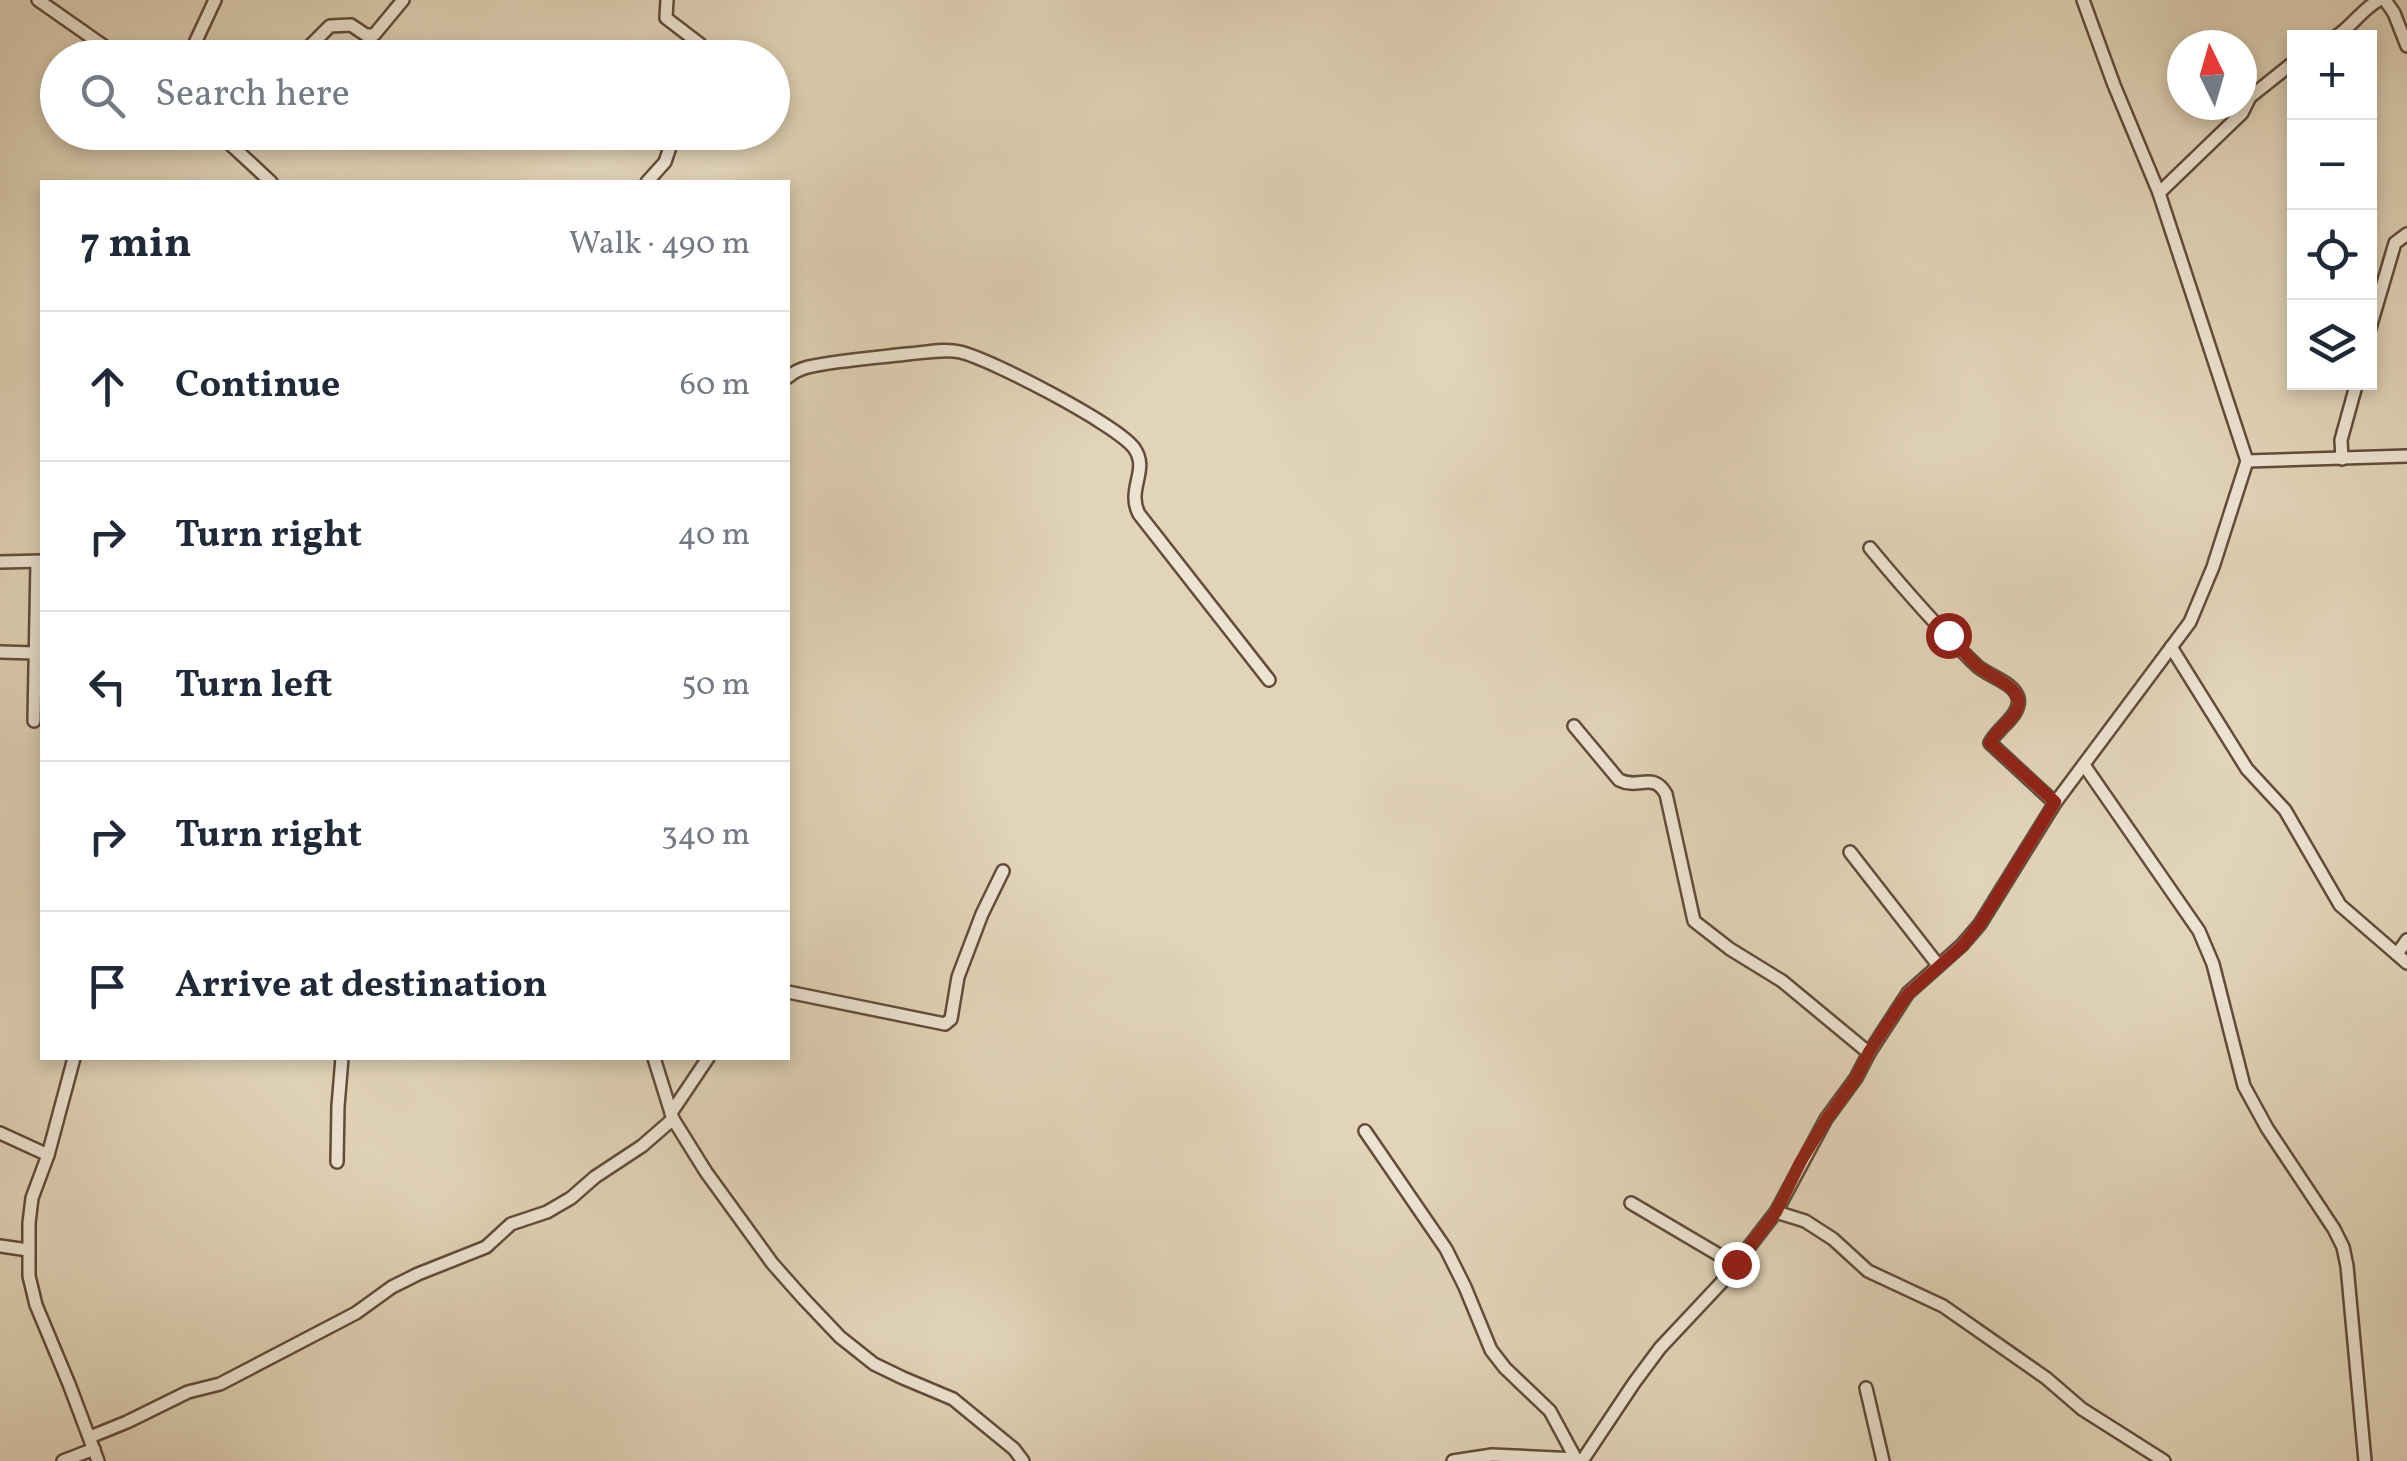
<!DOCTYPE html>
<html lang="en">
<head>
<meta charset="utf-8">
<style>
	body { margin:0; font-family:Vollkorn,serif; background:#f2f2f3; color:#1f2937 }
	.controls { position:absolute; right:30px; top:30px; display:grid; overflow:hidden; border-radius:0px; box-shadow:0 5px 15px #0003 }
	.controls button { width:90px; height:90px; display:grid; place-items:center; padding:0; border:0; border-bottom:2px solid #e0e1e3; background:#fff; color:#1f2937; font:50px sans-serif }
	.compass { position:absolute; left:2167px; top:30px; width:90px; height:90px; border-radius:50%; background:#fff; box-shadow:0 5px 15px #0003; rotate:355deg }
	.stop { position:absolute; width:30px; height:30px; margin:-22px; border:8px solid #8f2418; border-radius:50%; background:#fff }
	.stop.end { background:#8f2418; border-color:#fff; box-shadow:0 2px 10px #0008 }
	.list { margin:0; padding:0; list-style:none }
	h2 { display:flex; justify-content:space-between; align-items:center; height:130px; margin:0; padding:0 40px; font-size:42px }
	h2 small { font-size:32px; font-weight:400; color:#747a83 }
	.list li { display:grid; grid-template-columns:65px 1fr auto; gap:30px; align-items:center; box-sizing:border-box; height:150px; padding:0 40px; border-top:2px solid #e0e1e3 }
	.list b { display:block; font-size:38px; white-space:nowrap }
	.list em { font-size:32px; font-style:normal; color:#747a83 }
	.icon { flex:none; width:55px; height:55px; fill:none; stroke:currentColor; stroke-width:2; stroke-linecap:round; stroke-linejoin:round }
	.map { position:relative; flex:none; width:2407px; height:1461px; overflow:hidden }
	.search { position:absolute; background:#fff; box-shadow:0 5px 15px #0003; left:40px; top:40px; width:750px; height:110px; display:flex; align-items:center; gap:25px; box-sizing:border-box; padding:0 35px; border-radius:55px; color:#747a83; font-size:38px }
	.panel { position:absolute; background:#fff; box-shadow:0 5px 15px #0003; left:40px; top:180px; width:750px; height:880px; border-radius:0px }
	.map>svg:first-child { display:block }
	.lines { fill:none; stroke-linecap:round; stroke-linejoin:round }
	.street-casing { stroke:#624c3a; stroke-width:16 }
	.street { stroke:#ece3d1; stroke-width:11 }
	.route { stroke:#8f2418; stroke-width:12 }
</style>
</head>
<body>
<div class="map">
<svg width="2407" height="1461" viewBox="0 0 2407 1461">
	<rect width="100%" height="100%" fill="#e1d4b8"/>
	<filter id="stains"><feTurbulence type="fractalNoise" baseFrequency=".002" numOctaves="4"/><feColorMatrix values="0 0 0 0 .2 0 0 0 0 .09 0 0 0 0 .02 0 0 0 .5 -.17"/></filter>
	<radialGradient id="worn" r=".72"><stop offset=".6" stop-color="#630" stop-opacity="0"/><stop offset="1" stop-color="#630" stop-opacity=".3"/></radialGradient>
	<g class="lines">
		<g class="street-casing">
			<g id="street">
				<path d="M 38,0 L 121,58"/>
				<path d="M 667,0 L 666,18 L 700,44 L 699,58"/>
				<path d="M 2385,0 L 2394,13 L 2407,46"/>
				<path d="M 2334,38 C 2351,28 2361,10 2379,0"/>
				<path d="M 188,58 L 215,0"/>
				<path d="M 298,58 L 330,26 L 351,25 L 366,35 L 374,35 L 403,0"/>
				<path d="M 217,132 L 271,182"/>
				<path d="M 647,182 L 665,162 L 675,132"/>
				<path d="M 2159,193 L 2242,113 L 2250,97 L 2294,62"/>
				<path d="M 2370,328 L 2395,243 L 2407,234"/>
				<path d="M 788,377 C 794,372 800,369 808,367 C 840,360 874,358 907,354 C 924,353 944,348 960,352 C 991,359 1117,425 1134,448 C 1150,470 1126,489 1139,514 L 1269,680"/>
				<path d="M 2342,459 L 2341,440 L 2357,382"/>
				<path d="M 2247,461 L 2407,456"/>
				<path d="M 1870,548 C 1904,589 1938,628 1976,665 C 1987,676 2014,682 2018,698 C 2022,715 1996,729 1990,743 L 2055,803"/>
				<path d="M 0,562 L 42,561"/>
				<path d="M 2171,647 L 2247,769 L 2285,810 L 2340,905 L 2407,963"/>
				<path d="M 0,652 L 35,653"/>
				<path d="M 34,721 L 37,562"/>
				<path d="M 1574,726 L 1619,780 C 1639,790 1653,771 1666,794 L 1694,921 L 1730,949 L 1782,981 L 1869,1053"/>
				<path d="M 2084,765 L 2199,931 L 2213,964 L 2244,1086 L 2267,1128 L 2334,1229 L 2343,1247 L 2347,1266 L 2365,1461"/>
				<path d="M 1850,852 L 1938,965"/>
				<path d="M 2397,954 L 2407,940"/>
				<path d="M 788,992 L 945,1024 L 951,1019 L 958,977 L 982,914 L 1003,871"/>
				<path d="M 74,1058 L 48,1155 L 32,1198 L 29,1223 L 29,1276 L 36,1305 L 69,1384 L 98,1461"/>
				<path d="M 654,1058 L 673,1119 L 706,1172 L 772,1263 L 803,1298 L 840,1337 L 874,1364 L 903,1378 L 953,1399 L 1014,1449 L 1023,1461"/>
				<path d="M 671,1113 L 708,1058"/>
				<path d="M 1365,1131 L 1446,1249 L 1465,1287 L 1491,1350 L 1505,1368 L 1550,1411 L 1577,1461"/>
				<path d="M 0,1133 L 48,1155"/>
				<path d="M 337,1162 L 338,1106 L 342,1058"/>
				<path d="M 1631,1203 L 1736,1265"/>
				<path d="M 1776,1212 L 1805,1221 L 1833,1239 L 1868,1271 L 1943,1306 L 2046,1378 L 2082,1409 L 2164,1461"/>
				<path d="M 0,1246 L 28,1250"/>
				<path d="M 1866,1388 L 1883,1461"/>
				<path d="M 90,1437 L 127,1422 L 188,1392 L 220,1384 L 356,1313 L 392,1287 L 418,1274 L 486,1247 L 511,1224 L 547,1212 L 571,1198 L 595,1177 L 642,1146 L 673,1119"/>
				<path d="M 63,1461 L 94,1449"/>
				<path d="M 1453,1461 L 1492,1455 L 1577,1459"/>
				<path d="M 1582,1461 L 1634,1383 L 1660,1348 L 1721,1283 L 1776,1212 L 1826,1119 L 1856,1078 L 1869,1053 L 1908,993 L 1962,945 L 1980,924 L 2055,803 L 2190,622 L 2213,567 L 2247,461 L 2159,193 L 2114,85 L 2083,0"/>
			</g>
		</g>
		<use href="#street" class="street"/>
	</g>
	<g class="lines">
		<path class="route" d="M 1736,1264 L 1776,1212 L 1801,1161 L 1826,1120 L 1856,1078 L 1869,1052 L 1900,1005 L 1908,994 L 1962,946 L 1980,924 L 2055,802 L 1990,743 C 1996,729 2014,721 2018,706 C 2023,686 1987,676 1975,664 C 1966,655 1958,644 1948,635"/>
	</g>
	<rect width="100%" height="100%" filter="url(#stains)"/>
	<rect width="100%" height="100%" fill="url(#worn)"/>
</svg>
<div class="controls">
<button>+</button>
<button>−</button>
<button><svg class="icon" aria-label="locate" viewBox="0 0 24 24"><circle cx="12" cy="12" r="6"/><path d="M12 2v4M12 18v4M2 12h4M18 12h4"/></svg></button>
<button><svg class="icon" aria-label="layers" viewBox="0 0 24 24"><path d="M12 4l9 5-9 5-9-5zM3 14l9 5 9-5"/></svg></button>
</div>
<svg class="compass" viewBox="-18 -18 36 36"><path d="M0-13l5 13h-10z" fill="#e53935"/><path d="M0 13l5-13h-10z" fill="#747a83"/></svg>
<div class="stop" style="left:1948px;top:635px"></div>
<div class="stop end" style="left:1736px;top:1264px"></div>
<div class="search"><svg class="icon" aria-label="search" viewBox="0 0 24 24"><circle cx="10" cy="10" r="6"/><path d="M15 15l6 6"/></svg>Search here</div>
<section class="panel">
<h2>7 min<small>Walk · 490 m</small></h2>
<ul class="list">
<li><svg class="icon" aria-label="ahead" viewBox="0 0 24 24"><path d="M12 20V5M6 11l6-6 6 6"/></svg><div><b>Continue</b></div><em>60 m</em></li>
<li><svg class="icon" aria-label="right" viewBox="0 0 24 24"><path d="M7 20v-9h11M14 6l5 5-5 5"/></svg><div><b>Turn right</b></div><em>40 m</em></li>
<li><svg class="icon" aria-label="left" viewBox="0 0 24 24"><path d="M17 20v-9H6M10 6l-5 5 5 5"/></svg><div><b>Turn left</b></div><em>50 m</em></li>
<li><svg class="icon" aria-label="right" viewBox="0 0 24 24"><path d="M7 20v-9h11M14 6l5 5-5 5"/></svg><div><b>Turn right</b></div><em>340 m</em></li>
<li><svg class="icon" aria-label="arrive" viewBox="0 0 24 24"><path d="M6 21V4h12l-3 4 3 4H6"/></svg><div><b>Arrive at destination</b></div></li>
</ul>
</section>
</div>
</body>
</html>
